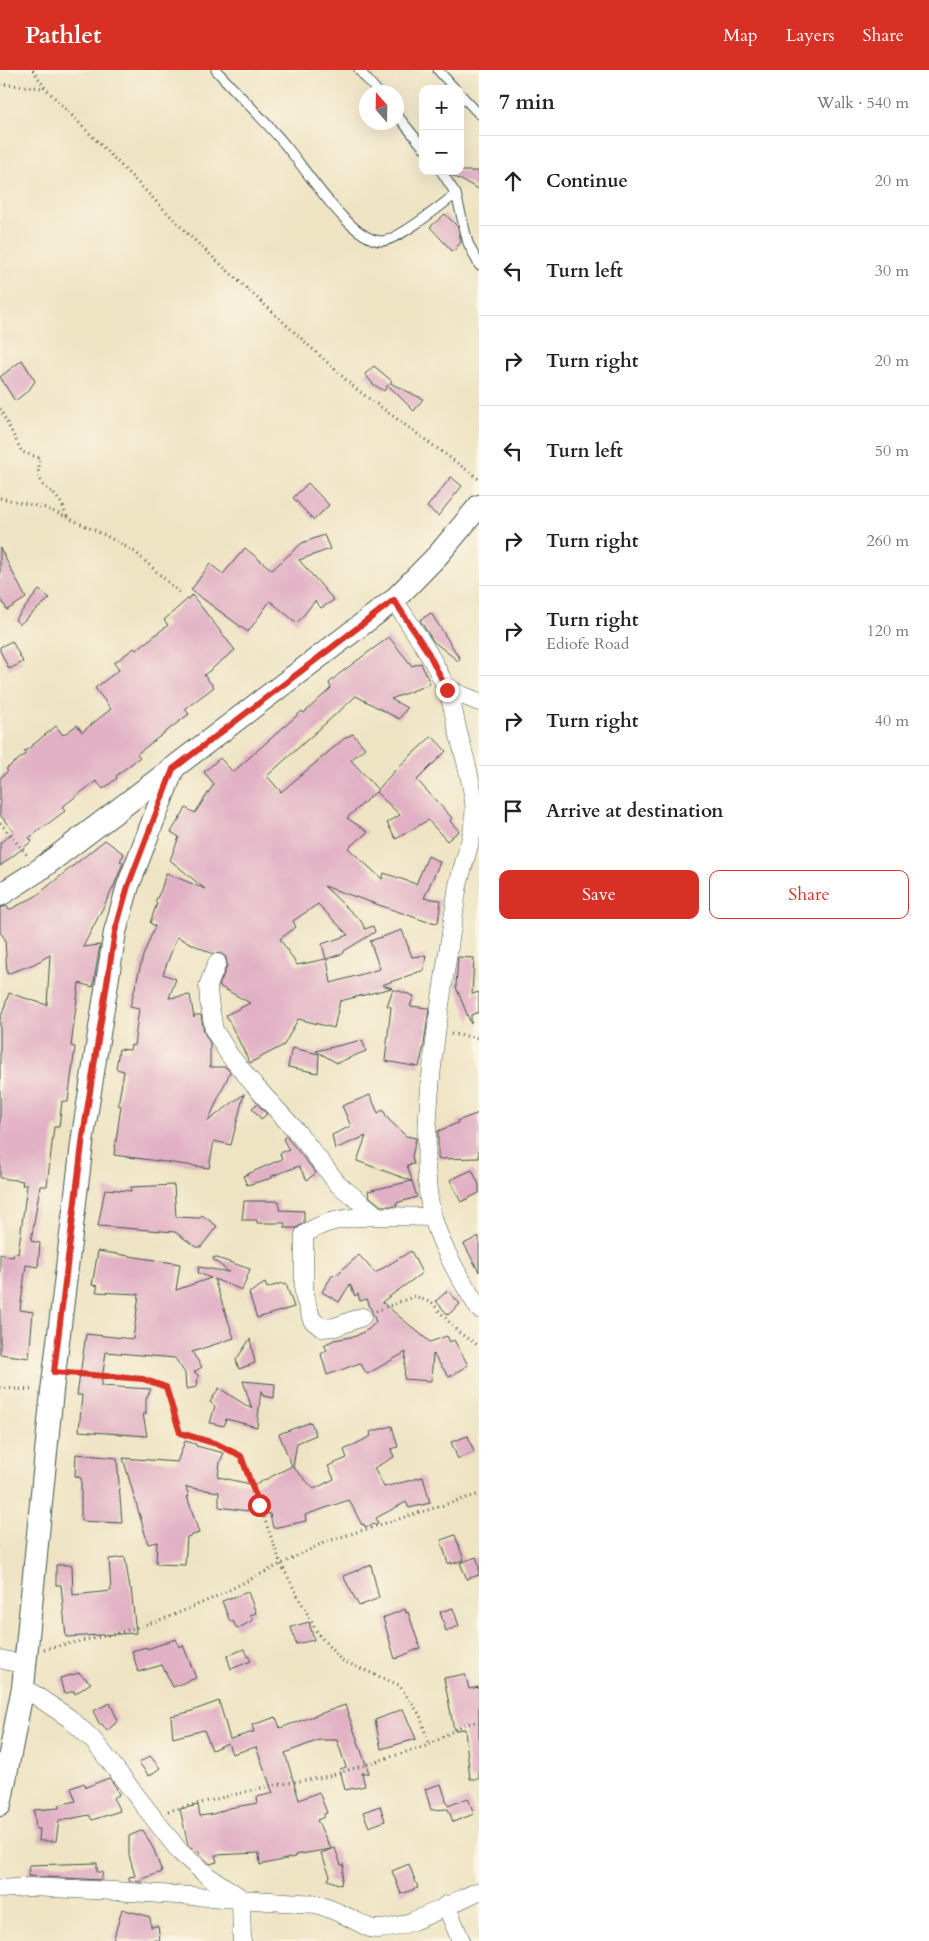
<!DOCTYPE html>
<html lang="en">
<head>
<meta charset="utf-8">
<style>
	body { margin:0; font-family:Cardo,serif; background:#f2f2f2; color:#222 }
	.controls { position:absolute; right:15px; top:15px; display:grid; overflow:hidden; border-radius:10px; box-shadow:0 5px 20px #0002 }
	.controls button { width:45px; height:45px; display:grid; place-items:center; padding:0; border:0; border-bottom:1px solid #e0e0e0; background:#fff; color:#222; font:25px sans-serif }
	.compass { position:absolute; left:359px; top:15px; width:45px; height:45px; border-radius:50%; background:#fff; box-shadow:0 5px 20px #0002; rotate:340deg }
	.stop { position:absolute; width:15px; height:15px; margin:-11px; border:4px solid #d93025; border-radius:50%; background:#fff }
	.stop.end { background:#d93025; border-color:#fff; box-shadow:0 1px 5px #0008 }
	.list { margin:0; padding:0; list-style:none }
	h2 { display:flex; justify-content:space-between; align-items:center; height:65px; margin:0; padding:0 20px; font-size:21px }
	h2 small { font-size:16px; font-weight:400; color:#767676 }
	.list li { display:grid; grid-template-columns:32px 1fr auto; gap:15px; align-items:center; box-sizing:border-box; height:90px; padding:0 20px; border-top:1px solid #e0e0e0 }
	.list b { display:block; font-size:19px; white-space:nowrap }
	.list p { margin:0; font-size:16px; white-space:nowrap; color:#767676 }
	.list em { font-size:16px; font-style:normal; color:#767676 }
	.actions { display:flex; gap:10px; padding:15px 20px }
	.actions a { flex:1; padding:11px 0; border:1px solid #d93025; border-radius:10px; text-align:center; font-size:18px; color:#d93025 }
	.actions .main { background:#d93025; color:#fff }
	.icon { flex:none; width:28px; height:28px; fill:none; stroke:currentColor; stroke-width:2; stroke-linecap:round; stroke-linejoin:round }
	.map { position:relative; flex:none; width:479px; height:1871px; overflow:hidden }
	header { display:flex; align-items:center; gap:30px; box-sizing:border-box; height:70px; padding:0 25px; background:#d93025; color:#fff }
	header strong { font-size:24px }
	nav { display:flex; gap:28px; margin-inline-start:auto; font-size:18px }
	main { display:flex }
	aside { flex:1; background:#fff }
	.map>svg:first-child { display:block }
	.building { fill:#e1b0c4; fill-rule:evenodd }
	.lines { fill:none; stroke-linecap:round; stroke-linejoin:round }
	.service-casing { stroke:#3e5649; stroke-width:11 }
	.minor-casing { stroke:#3e5649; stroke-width:19 }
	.tertiary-casing { stroke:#3e5649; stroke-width:24 }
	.path { stroke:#3e5649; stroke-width:3; stroke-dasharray:1 4; stroke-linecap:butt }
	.service { stroke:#fff; stroke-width:9 }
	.minor { stroke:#fff; stroke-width:18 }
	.tertiary { stroke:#fff; stroke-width:22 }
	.route { stroke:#d93025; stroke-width:6 }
</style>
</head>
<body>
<header>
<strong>Pathlet</strong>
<nav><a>Map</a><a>Layers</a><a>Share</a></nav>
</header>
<main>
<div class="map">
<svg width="479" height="1871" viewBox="0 0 479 1871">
	<rect width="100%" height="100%" fill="#fcf5e5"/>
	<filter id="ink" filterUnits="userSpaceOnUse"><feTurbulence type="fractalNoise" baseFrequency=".02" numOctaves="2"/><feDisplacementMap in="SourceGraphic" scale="10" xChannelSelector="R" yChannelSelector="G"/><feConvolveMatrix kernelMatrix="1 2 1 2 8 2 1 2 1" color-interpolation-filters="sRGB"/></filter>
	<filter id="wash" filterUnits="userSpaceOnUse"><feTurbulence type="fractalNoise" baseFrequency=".0096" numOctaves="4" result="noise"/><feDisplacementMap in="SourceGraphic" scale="20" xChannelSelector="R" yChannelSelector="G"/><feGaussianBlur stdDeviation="1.12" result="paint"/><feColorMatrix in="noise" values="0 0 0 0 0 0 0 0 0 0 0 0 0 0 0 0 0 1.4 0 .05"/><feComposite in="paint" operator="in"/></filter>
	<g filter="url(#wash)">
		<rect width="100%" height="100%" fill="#eee3c3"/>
		<g id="blocks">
			<g class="building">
				<path d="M 449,101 L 479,101 L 479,119 L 451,105 Z"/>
				<path d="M 445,144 L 458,157 L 461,172 L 453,182 L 430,157 Z"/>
				<path d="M 22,290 L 35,311 L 29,320 L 15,331 L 0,307 Z"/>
				<path d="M 374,296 L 392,311 L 390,313 L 423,329 L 414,341 L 388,315 L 384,321 L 373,314 L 365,304 Z"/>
				<path d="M 451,407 L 462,416 L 438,446 L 427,437 Z"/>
				<path d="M 308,413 L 329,435 L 314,450 L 293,428 Z"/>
				<path d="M 324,465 L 330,479 L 299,490 L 334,530 L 321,538 L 315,531 L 297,553 L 270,531 L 248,562 L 191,520 L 210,494 L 223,504 L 245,478 L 272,500 L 302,473 Z"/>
				<path d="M 0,478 L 26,528 L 7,540 L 0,528 Z"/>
				<path d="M 39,520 L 50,528 L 20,554 L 15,550 Z"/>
				<path d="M 192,525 L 235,580 L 204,605 L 214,617 L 185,639 L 189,644 L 137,684 L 140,687 L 116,706 L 117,708 L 103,719 L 96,711 L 62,737 L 65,741 L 29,768 L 32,771 L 0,796 L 0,773 L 14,762 L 0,745 L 0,708 L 8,701 L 6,699 L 26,684 L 24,682 L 56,656 L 63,665 L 77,655 L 82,662 L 111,639 L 95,618 L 119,600 L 114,593 L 134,578 L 136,580 L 168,555 L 164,550 Z"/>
				<path d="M 431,543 L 460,589 L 458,591 L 433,571 L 420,550 Z"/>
				<path d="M 389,567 L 412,596 L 421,593 L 430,614 L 391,629 L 407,638 L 399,649 L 356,626 L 267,706 L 281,722 L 345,668 L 353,664 L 365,678 L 351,690 L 378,720 L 347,748 L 368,762 L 348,778 L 382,809 L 384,803 L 416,814 L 428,786 L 440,792 L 424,828 L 441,830 L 438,853 L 425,851 L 324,816 L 361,851 L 365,859 L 373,856 L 375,862 L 344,881 L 344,883 L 327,889 L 331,913 L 380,899 L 370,871 L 402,860 L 412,887 L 426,885 L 424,900 L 382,915 L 392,918 L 340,931 L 334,958 L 298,949 L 284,975 L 250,993 L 226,945 L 250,933 L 219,916 L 227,896 L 226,887 L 220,883 L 213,884 L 177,867 L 163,904 L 176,909 L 169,928 L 190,925 L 194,948 L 195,945 L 201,945 L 204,962 L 210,973 L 210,997 L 226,997 L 230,1002 L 208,1051 L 244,1024 L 231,1075 L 214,1071 L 209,1098 L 114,1085 L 121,1036 L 118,1035 L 124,1001 L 116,999 L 119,979 L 130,980 L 131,975 L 134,976 L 139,939 L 130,937 L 143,886 L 155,856 L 150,853 L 157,833 L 155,832 L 161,820 L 166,803 L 205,819 L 170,790 L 179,767 L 171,762 L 186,738 L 195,743 L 214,714 L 204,702 L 220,688 L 233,702 L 302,641 L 304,643 L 331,618 L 329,613 L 339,604 ZM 318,834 L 348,865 L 322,874 L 326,889 L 297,895 L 280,869 L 296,857 L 293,851 Z"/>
				<path d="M 12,571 L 23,592 L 9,599 L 0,581 L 0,577 Z"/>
				<path d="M 432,666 L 446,681 L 417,710 L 452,748 L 450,751 L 459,761 L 447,771 L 428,750 L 396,769 L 387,753 L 400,745 L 376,722 L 396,699 Z"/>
				<path d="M 105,770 L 124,784 L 120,791 L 123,793 L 114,816 L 83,877 L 100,875 L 93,917 L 79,913 L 71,976 L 75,977 L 68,1032 L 62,1031 L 59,1057 L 54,1057 L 47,1116 L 40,1116 L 31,1171 L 40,1173 L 38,1197 L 26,1195 L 20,1240 L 33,1242 L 29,1288 L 0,1284 L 0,1184 L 13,1187 L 14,1183 L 18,1184 L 27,1115 L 22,1115 L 23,1111 L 0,1108 L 0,950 L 9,923 L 47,935 L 50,885 L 34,894 L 7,904 L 5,869 L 0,862 L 0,838 L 7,836 L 9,840 L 36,826 Z"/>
				<path d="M 458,887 L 474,888 L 472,924 L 479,922 L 479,942 L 471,945 L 471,954 L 456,917 Z"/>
				<path d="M 393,919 L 414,926 L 410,936 L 429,938 L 424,975 L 419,997 L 385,991 L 391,937 L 387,936 Z"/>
				<path d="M 362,970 L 366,981 L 337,993 L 316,981 Z"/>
				<path d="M 292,978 L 319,984 L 318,1003 L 288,997 Z"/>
				<path d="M 370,1025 L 378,1043 L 383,1040 L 388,1049 L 406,1066 L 416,1068 L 412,1087 L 414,1094 L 407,1095 L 412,1111 L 357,1091 L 366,1066 L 335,1079 L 332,1065 L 351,1056 L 342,1036 Z"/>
				<path d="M 257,1034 L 267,1044 L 261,1049 L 252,1038 Z"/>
				<path d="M 479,1043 L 479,1088 L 438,1089 L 438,1061 L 458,1053 L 457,1051 Z"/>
				<path d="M 286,1066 L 316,1103 L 307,1110 L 299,1096 L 272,1106 L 272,1108 L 247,1115 L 243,1106 L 282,1089 L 280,1083 L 289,1080 L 283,1069 Z"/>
				<path d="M 472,1100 L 479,1115 L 479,1123 L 461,1132 L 450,1110 Z"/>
				<path d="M 412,1111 L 417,1127 L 396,1133 L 397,1136 L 381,1136 L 369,1126 L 368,1121 Z"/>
				<path d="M 174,1115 L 176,1147 L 200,1148 L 202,1145 L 217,1156 L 201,1177 L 196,1177 L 175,1162 L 98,1156 L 105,1119 L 131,1121 L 131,1117 Z"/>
				<path d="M 244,1131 L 279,1131 L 279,1140 L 304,1141 L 304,1153 L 296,1158 L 285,1158 L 285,1153 L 257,1153 L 257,1150 L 242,1150 Z"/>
				<path d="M 479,1166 L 479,1202 L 464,1174 Z"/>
				<path d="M 98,1181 L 180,1194 L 176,1220 L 211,1208 L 198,1203 L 199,1197 L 229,1202 L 213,1189 L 214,1187 L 250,1199 L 242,1220 L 214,1209 L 234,1268 L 192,1282 L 202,1297 L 194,1302 L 198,1305 L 197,1317 L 186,1319 L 185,1303 L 175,1288 L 106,1282 L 101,1316 L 151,1319 L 146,1329 L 146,1344 L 143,1344 L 147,1366 L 79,1361 L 82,1325 L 77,1325 L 86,1264 L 133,1269 L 139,1224 L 96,1222 L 98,1216 L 92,1215 Z"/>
				<path d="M 411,1181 L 422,1203 L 382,1232 L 430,1272 L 447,1266 L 450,1272 L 454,1270 L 468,1295 L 449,1307 L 433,1284 L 431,1311 L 404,1309 L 406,1282 L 367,1304 L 360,1293 L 327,1305 L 321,1284 L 327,1280 L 324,1275 L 334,1270 L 356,1266 L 369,1259 L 376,1252 L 367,1229 L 360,1231 L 358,1224 L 355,1226 L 350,1214 L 339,1232 L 322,1222 L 333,1204 L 335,1206 L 359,1185 L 375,1203 Z"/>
				<path d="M 265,1213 L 267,1218 L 282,1213 L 283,1215 L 286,1214 L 294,1237 L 257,1248 L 249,1223 Z"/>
				<path d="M 448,1220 L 460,1234 L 448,1245 L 436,1231 Z"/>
				<path d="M 250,1269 L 255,1293 L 239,1299 L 236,1290 Z"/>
				<path d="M 243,1311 L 275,1314 L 274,1328 L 263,1326 L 261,1320 L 257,1357 L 226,1349 L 224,1356 L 210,1353 L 215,1336 L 210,1332 L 219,1318 L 252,1339 Z"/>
				<path d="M 311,1352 L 316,1365 L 297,1373 L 293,1397 L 314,1419 L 334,1409 L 328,1396 L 347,1388 L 344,1380 L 371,1366 L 370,1362 L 392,1356 L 398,1377 L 391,1379 L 394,1387 L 374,1398 L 384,1417 L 423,1407 L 430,1433 L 409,1438 L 406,1432 L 376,1448 L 378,1453 L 365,1457 L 364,1454 L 362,1455 L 349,1430 L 305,1445 L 306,1451 L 273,1458 L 270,1444 L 248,1439 L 248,1441 L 219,1437 L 219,1422 L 186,1417 L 189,1427 L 187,1426 L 199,1463 L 187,1467 L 185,1495 L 156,1494 L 157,1472 L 148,1474 L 123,1388 L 177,1392 L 185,1371 L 196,1374 L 196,1376 L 224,1383 L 220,1392 L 218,1407 L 255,1415 L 292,1396 L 279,1364 Z"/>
				<path d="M 468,1366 L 474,1382 L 458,1389 L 451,1372 Z"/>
				<path d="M 76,1384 L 117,1388 L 122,1453 L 81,1451 L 81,1408 L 75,1406 Z"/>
				<path d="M 455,1465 L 464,1490 L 451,1494 L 451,1492 L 448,1494 L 441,1470 Z"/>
				<path d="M 125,1487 L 130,1519 L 131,1518 L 136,1563 L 66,1567 L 61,1515 L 56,1515 L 56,1495 L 72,1495 L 73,1525 L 111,1521 L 109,1489 Z"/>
				<path d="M 476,1487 L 479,1495 L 479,1505 L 467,1509 L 460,1493 Z"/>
				<path d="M 371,1495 L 379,1528 L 359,1536 L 343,1506 Z"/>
				<path d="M 248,1522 L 256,1543 L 250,1545 L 253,1550 L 237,1559 L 233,1551 L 230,1552 L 222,1531 Z"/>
				<path d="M 453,1538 L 459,1556 L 446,1561 L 440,1542 Z"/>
				<path d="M 405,1539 L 406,1543 L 408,1542 L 420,1578 L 395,1589 L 383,1548 Z"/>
				<path d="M 309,1552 L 314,1570 L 296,1574 L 291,1557 Z"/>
				<path d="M 176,1569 L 179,1577 L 183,1575 L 196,1608 L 173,1617 L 162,1595 L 138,1602 L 132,1581 L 146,1577 L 147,1579 Z"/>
				<path d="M 244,1579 L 251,1591 L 231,1599 L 227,1586 Z"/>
				<path d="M 79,1603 L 91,1613 L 75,1624 L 74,1621 L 64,1624 L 60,1608 Z"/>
				<path d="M 465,1604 L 469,1619 L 479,1617 L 479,1709 L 470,1709 L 465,1659 L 454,1660 L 444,1608 Z"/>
				<path d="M 219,1631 L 230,1669 L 254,1662 L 252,1655 L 276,1647 L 280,1658 L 345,1635 L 369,1703 L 362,1703 L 365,1716 L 345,1720 L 340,1699 L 346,1697 L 337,1670 L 319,1670 L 285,1683 L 299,1730 L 319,1722 L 327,1743 L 324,1744 L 324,1747 L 317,1750 L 331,1779 L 295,1785 L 295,1787 L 260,1795 L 259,1783 L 215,1785 L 217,1792 L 210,1794 L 200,1785 L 199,1781 L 196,1781 L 188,1775 L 180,1739 L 198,1735 L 200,1746 L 213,1744 L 229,1738 L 258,1733 L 257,1727 L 273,1723 L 256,1677 L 232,1684 L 228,1673 L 212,1680 L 204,1660 L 173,1668 L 171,1646 L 189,1642 Z"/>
				<path d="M 110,1633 L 118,1651 L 107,1661 L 102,1654 L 100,1655 L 93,1641 Z"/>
				<path d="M 403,1639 L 416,1669 L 381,1679 L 375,1650 Z"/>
				<path d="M 150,1686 L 160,1698 L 149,1706 L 139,1693 Z"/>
				<path d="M 109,1708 L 116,1717 L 119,1725 L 113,1728 L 120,1741 L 92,1750 L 89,1745 L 59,1751 L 56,1771 L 39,1771 L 40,1759 L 36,1759 L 34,1740 L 59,1738 L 59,1735 L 76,1731 L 71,1718 L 84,1713 L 86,1717 Z"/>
				<path d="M 441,1714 L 448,1736 L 468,1728 L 474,1744 L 453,1752 L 448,1739 L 431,1740 L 425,1719 Z"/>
				<path d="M 380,1736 L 385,1751 L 369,1757 L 363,1742 Z"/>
				<path d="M 143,1760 L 154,1780 L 162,1802 L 142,1809 L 142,1812 L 129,1811 L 129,1807 L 135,1806 L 129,1785 L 129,1766 Z"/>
				<path d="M 335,1778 L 341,1795 L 344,1795 L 341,1815 L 328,1810 L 330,1806 L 321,1783 Z"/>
				<path d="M 97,1793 L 97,1802 L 103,1802 L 101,1810 L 28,1806 L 29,1795 Z"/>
				<path d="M 409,1794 L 418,1818 L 401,1824 L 392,1801 Z"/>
				<path d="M 122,1839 L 150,1847 L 151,1857 L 158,1856 L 160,1870 L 113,1871 Z"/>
			</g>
		</g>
	</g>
	<g filter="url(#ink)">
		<use href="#blocks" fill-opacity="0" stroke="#3e5649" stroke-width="1"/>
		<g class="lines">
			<g class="service-casing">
				<g id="service">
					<path d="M 216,0 C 239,26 264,49 286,76 C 305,98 351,172 382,171 C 399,170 441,135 456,124 L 468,173 L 479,195"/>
					<path d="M 359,0 L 378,22"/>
					<path d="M 438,0 L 455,19"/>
					<path d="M 460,24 L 479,44"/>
					<path d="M 397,45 L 423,77"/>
					<path d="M 441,101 L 456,124"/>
				</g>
			</g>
			<g class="minor-casing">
				<g id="minor">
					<path d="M 394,530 C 413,559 433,587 446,618 C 452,630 454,645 457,658 C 463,682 471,707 474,732 C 477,763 462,792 457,821 C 447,896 432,971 428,1046 C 426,1080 424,1115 433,1148 C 443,1181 461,1210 479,1239"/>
					<path d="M 447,619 L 479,632"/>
					<path d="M 217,893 L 208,916 L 209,931 L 214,960 L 230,986 L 256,1017 L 298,1063 L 338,1114 L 377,1146"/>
					<path d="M 362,1247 L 335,1257 L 322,1258 L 312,1250 L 304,1225 L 304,1165 C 335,1140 395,1147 433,1147"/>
					<path d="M 0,1589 L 25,1595"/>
					<path d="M 23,1617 L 69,1648 L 93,1670 L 180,1782 L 209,1807 L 241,1828 L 242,1871"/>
					<path d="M 0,1819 L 30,1817 L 114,1821 L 316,1834 C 329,1838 340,1843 352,1849 C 358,1852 364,1856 370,1858 C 397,1865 453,1832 479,1821"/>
					<path d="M 446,1835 L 461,1871"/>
				</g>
			</g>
			<g class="tertiary-casing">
				<g id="tertiary">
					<path d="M 0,825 L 39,800 L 394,530 L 438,485 L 479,436"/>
					<path d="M 0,1735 L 23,1617 L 52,1321 L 83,1066 L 115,862 L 128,816 L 173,699"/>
				</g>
			</g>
			<g class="path">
				<path d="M 33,0 L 45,18 L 190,166 L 356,319 L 479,409"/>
				<path d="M 0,14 L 44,18"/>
				<path d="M 0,339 L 22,382 L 40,388 L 38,405 L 43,415 L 53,423 L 62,434 L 67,447"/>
				<path d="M 0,428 L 46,438 L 103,464 L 135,482 L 181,524"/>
				<path d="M 0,753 L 27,785"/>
				<path d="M 451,964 L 479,968"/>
				<path d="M 376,1241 L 415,1226 L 432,1233 L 458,1262 L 479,1276"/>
				<path d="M 72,1304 L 143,1309 L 166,1317 L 180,1363 L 217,1374 L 241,1385 L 281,1494 L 318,1564 L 341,1590 L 399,1615 L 420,1645 L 429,1675"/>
				<path d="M 0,1318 L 34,1320"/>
				<path d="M 44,1579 L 119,1563 L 169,1547 L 211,1529 L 325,1472 L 479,1424"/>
				<path d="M 168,1741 L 265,1717 L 329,1706 L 429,1675 L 463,1655 L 479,1651"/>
			</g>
			<use href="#service" class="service"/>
			<use href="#minor" class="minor"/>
			<use href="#tertiary" class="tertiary"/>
		</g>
	</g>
	<g class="lines" filter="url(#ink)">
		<path class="route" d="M 259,1435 L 241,1386 L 217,1374 L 180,1363 L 166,1317 L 143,1309 L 54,1302 L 83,1066 L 115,862 L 128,816 L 173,699 L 394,530 L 429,584 L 447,620"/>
	</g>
</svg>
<div class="controls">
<button>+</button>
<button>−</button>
</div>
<svg class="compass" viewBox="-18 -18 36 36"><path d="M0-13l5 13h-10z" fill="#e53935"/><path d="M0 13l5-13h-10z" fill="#767676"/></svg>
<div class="stop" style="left:259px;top:1435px"></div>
<div class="stop end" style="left:447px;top:620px"></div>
</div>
<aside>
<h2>7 min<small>Walk · 540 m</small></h2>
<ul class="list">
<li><svg class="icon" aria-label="ahead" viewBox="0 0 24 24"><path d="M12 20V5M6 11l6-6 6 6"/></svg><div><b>Continue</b></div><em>20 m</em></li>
<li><svg class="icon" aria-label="left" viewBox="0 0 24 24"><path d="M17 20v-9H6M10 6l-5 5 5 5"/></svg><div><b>Turn left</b></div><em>30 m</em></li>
<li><svg class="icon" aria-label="right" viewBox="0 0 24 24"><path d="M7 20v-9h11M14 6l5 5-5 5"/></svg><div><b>Turn right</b></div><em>20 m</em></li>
<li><svg class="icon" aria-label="left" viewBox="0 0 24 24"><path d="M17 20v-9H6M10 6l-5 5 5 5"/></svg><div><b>Turn left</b></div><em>50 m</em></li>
<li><svg class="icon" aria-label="right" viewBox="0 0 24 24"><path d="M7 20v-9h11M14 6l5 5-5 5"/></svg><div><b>Turn right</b></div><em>260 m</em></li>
<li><svg class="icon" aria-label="right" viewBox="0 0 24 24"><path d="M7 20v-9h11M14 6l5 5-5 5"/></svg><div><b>Turn right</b><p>Ediofe Road</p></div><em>120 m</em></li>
<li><svg class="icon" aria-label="right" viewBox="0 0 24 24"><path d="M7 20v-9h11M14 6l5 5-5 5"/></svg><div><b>Turn right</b></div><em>40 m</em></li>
<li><svg class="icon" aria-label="arrive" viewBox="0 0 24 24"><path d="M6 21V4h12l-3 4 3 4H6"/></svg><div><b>Arrive at destination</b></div></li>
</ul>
<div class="actions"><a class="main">Save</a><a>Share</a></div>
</aside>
</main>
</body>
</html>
